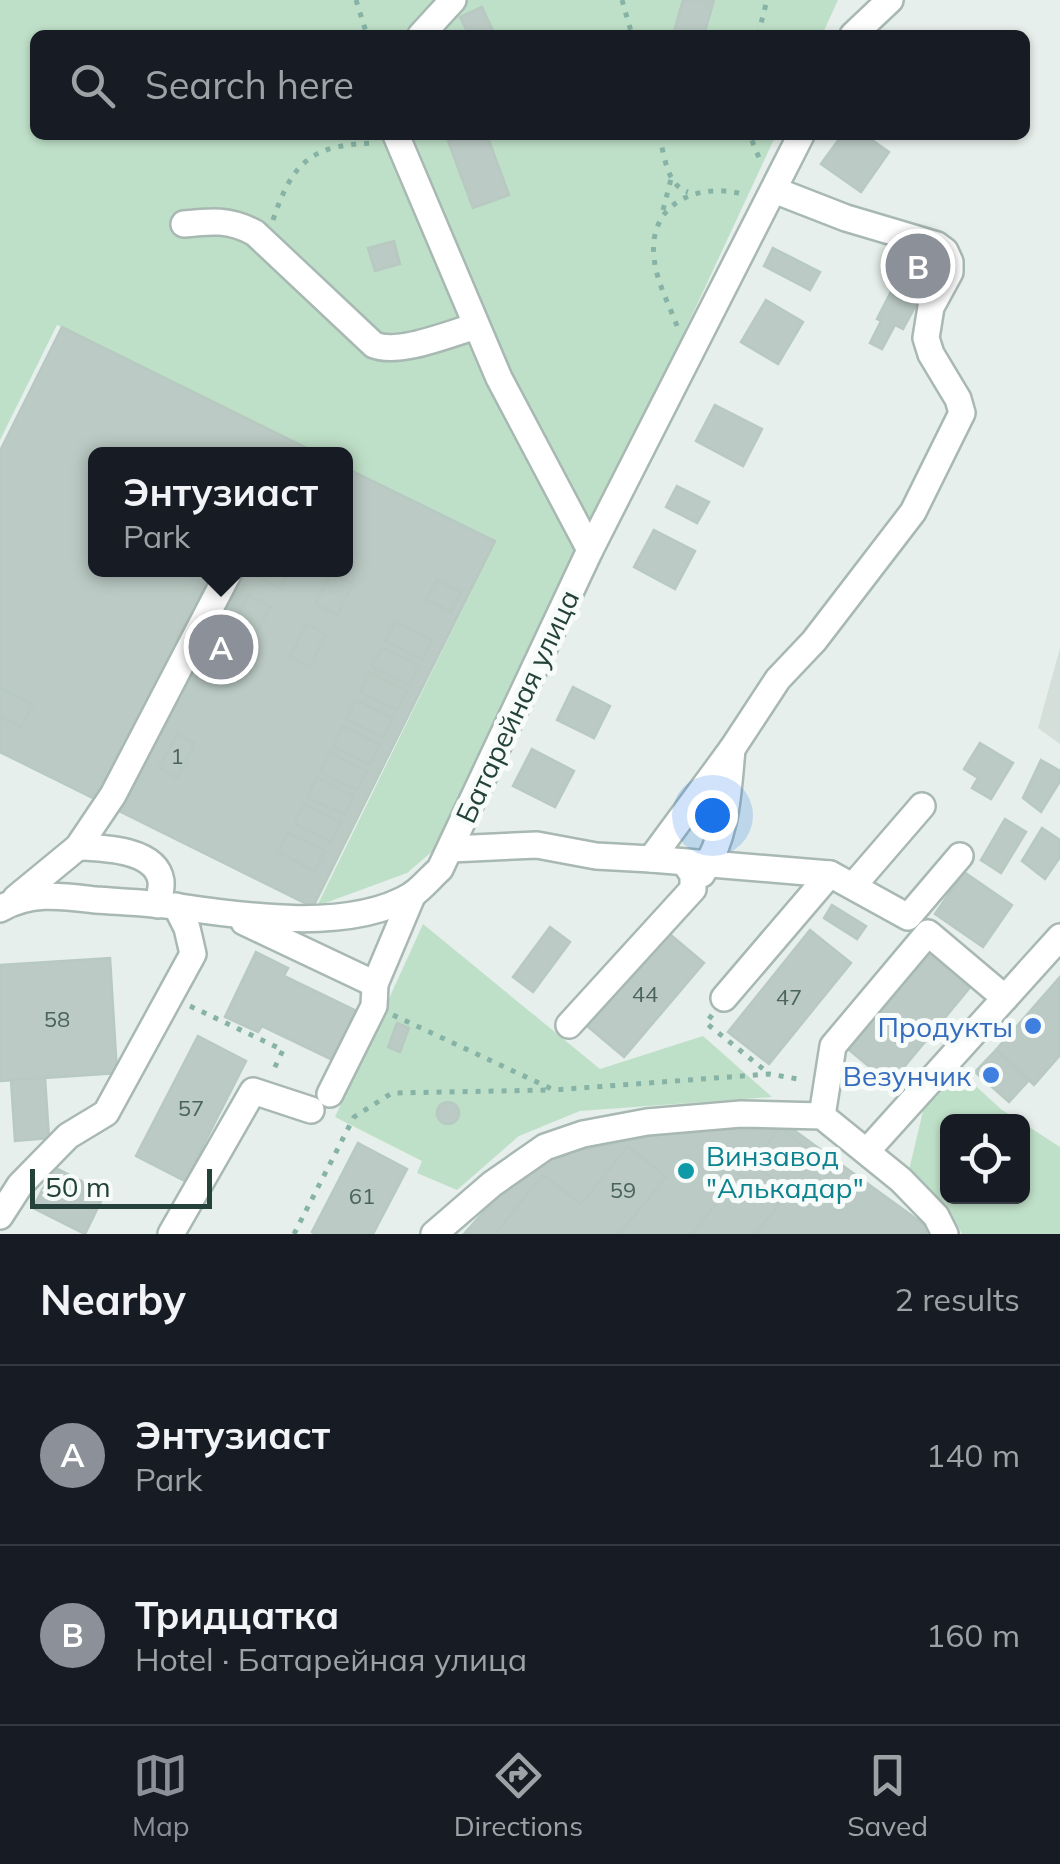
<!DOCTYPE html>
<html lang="en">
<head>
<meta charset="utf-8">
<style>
	body { margin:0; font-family:Mulish,sans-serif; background:#20242c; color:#f1f3f6 }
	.controls { position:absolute; right:30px; bottom:30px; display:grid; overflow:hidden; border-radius:15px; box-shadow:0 2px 8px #0004 }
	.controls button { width:90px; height:90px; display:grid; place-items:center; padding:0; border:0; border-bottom:2px solid #363941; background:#171b24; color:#f1f3f6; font:50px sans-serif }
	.scale { position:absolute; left:30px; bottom:25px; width:182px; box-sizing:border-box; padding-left:10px; border:5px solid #24423a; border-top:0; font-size:28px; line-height:35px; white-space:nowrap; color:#24423a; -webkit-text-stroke:8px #f7fbf9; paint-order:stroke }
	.you { position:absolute; left:712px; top:815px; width:35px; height:35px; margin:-25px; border:8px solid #fff; border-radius:50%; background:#1a73e8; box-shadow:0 0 0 15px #1a73e833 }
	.badge { display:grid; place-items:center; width:65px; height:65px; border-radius:50%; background:#8c9099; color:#fff; font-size:32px; font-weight:700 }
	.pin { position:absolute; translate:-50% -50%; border:5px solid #fff; box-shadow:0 2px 10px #0006 }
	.popup { position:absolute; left:88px; top:447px; width:265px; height:130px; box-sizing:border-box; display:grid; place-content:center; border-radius:15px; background:#171b24; filter:drop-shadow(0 2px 8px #0005); font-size:32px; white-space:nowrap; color:#9ea1a6 }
	.popup b { font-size:38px; color:#f1f3f6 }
	.popup::after { content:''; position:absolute; left:50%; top:100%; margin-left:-20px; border:20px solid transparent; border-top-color:#171b24 }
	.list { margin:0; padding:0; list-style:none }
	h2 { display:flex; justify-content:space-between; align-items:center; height:130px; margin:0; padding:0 40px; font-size:42px }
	h2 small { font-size:32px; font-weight:400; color:#9ea1a6 }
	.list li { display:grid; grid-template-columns:65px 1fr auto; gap:30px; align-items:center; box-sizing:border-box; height:180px; padding:0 40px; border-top:2px solid #363941 }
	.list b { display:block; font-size:38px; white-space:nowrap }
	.list p { margin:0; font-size:32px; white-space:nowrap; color:#9ea1a6 }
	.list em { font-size:32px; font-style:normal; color:#9ea1a6 }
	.icon { flex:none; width:55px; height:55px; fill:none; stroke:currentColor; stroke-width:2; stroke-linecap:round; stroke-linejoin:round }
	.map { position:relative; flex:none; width:1060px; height:1234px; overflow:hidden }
	.search { position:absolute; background:#171b24; box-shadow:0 2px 8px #0004; left:30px; right:30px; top:30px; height:110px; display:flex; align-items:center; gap:25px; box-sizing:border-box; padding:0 35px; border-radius:15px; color:#9ea1a6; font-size:38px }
	.sheet { height:490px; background:#171b24 }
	nav { display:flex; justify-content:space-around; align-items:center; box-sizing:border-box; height:140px; border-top:2px solid #363941; background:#171b24; font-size:28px; color:#9ea1a6 }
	nav a { display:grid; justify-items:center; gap:5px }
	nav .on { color:#8c9099 }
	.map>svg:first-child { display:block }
	.built { fill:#d4dfda }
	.green { fill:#bfe0c8; fill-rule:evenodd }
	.building { fill:#bbcac4; stroke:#b8c9c2; stroke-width:2.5 }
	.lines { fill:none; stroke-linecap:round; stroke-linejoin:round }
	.minor-casing { stroke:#a8b8b2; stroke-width:30 }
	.path { stroke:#86b3a5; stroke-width:5; stroke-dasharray:5 8; stroke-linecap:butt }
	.minor { stroke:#fff; stroke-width:25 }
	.shop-dot { fill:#3f7fe0; stroke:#f7fbf9; stroke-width:4 }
	.culture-dot { fill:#0f9aa8; stroke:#f7fbf9; stroke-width:4 }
	.labels { text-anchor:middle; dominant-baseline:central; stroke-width:10; stroke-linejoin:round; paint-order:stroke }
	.number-label { font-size:22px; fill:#4a645c }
	.street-label { font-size:28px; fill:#24423a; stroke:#f7fbf9 }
	.shop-label { font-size:28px; fill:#366cbe; stroke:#f7fbf9; text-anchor:end }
	.culture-label { font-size:28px; fill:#0d838f; stroke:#f7fbf9; text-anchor:start }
</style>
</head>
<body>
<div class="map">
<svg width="1060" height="1234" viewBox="0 0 1060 1234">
	<rect width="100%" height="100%" fill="#e6efeb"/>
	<path class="built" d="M 1060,648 L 1060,744 L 1038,728 Z"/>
	<g class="green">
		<path d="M 0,0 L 838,0 L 822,35 L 35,35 L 35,135 L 776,135 L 449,837 L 407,873 L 317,906 L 496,541 L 313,907 L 0,752 L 0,451 L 62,327 L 57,325 L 0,440 ZM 96,454 L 346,454 L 346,570 L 96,570 Z"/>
		<path d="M 423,924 L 600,1069 L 703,1036 L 772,1097 L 580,1111 L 519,1136 L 457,1190 L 417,1173 L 422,1161 L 335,1117 Z"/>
		<path d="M 958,1070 L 1002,1110 L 1020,1121 L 948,1122 L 948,1196 L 1022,1196 L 1023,1123 L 1060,1147 L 1060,1234 L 962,1234 L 947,1205 L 909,1170 L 924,1107 Z"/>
	</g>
	<g class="building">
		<path d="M 683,0 L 714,0 L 704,35 L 673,35 Z"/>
		<path d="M 482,7 L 495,35 L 469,35 L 460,17 Z"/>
		<path d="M 464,135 L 487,135 L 509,195 L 473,208 L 448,141 Z"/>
		<path d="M 842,135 L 865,135 L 889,152 L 861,192 L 821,164 Z"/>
		<path d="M 394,241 L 400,264 L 375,271 L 368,248 Z"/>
		<path d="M 773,248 L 820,272 L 810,290 L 764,266 Z"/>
		<path d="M 902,248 L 928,261 L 913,290 L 922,294 L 903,329 L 895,325 L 882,349 L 870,343 L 881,321 L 877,319 L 895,284 L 887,279 Z"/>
		<path d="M 766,300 L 803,322 L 778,364 L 741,342 Z"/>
		<path d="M 62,327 L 319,454 L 96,454 L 96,570 L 346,570 L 346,468 L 495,541 L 313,907 L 0,752 L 0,451 Z"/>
		<path d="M 715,405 L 762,429 L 743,466 L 696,441 Z"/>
		<path d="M 677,486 L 709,502 L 697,523 L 666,507 Z"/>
		<path d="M 654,530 L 695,551 L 675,589 L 634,567 Z"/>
		<path d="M 262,570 L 289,570 L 280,588 L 258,577 Z"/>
		<path d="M 331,573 L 353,584 L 337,615 L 315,604 Z"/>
		<path d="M 437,580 L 461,592 L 451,612 L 426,600 Z"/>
		<path d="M 249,595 L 270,606 L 254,638 L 232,627 Z"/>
		<path d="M 395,622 L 432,640 L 422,660 L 385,641 Z"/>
		<path d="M 307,624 L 326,634 L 310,667 L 290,656 Z"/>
		<path d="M 223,644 L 244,655 L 228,687 L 207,676 Z"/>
		<path d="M 382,648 L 419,666 L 409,685 L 372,667 Z"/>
		<path d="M 369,672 L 407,691 L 397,710 L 360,692 Z"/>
		<path d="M 573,687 L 610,706 L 594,738 L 557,720 Z"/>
		<path d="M 0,688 L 33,704 L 21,727 L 0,717 Z"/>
		<path d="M 356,700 L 393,718 L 383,738 L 346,719 Z"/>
		<path d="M 343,726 L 380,745 L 370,764 L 333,746 Z"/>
		<path d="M 177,734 L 195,743 L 177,778 L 159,768 Z"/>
		<path d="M 980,743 L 1013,763 L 991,799 L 972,788 L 978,778 L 964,769 Z"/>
		<path d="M 532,749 L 574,771 L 555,807 L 513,786 Z"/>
		<path d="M 330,752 L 367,771 L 357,790 L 320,772 Z"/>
		<path d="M 1041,760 L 1060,771 L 1060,781 L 1041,812 L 1023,798 Z"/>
		<path d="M 317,777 L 354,796 L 345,815 L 308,797 Z"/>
		<path d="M 304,804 L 341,822 L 331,842 L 294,824 Z"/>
		<path d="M 1005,819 L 1026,832 L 1001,873 L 981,860 Z"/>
		<path d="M 1042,828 L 1060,840 L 1060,857 L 1045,879 L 1022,861 Z"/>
		<path d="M 288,833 L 325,851 L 314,871 L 278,852 Z"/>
		<path d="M 964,872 L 1012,905 L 983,947 L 935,914 Z"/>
		<path d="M 832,905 L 866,926 L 857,939 L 824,918 Z"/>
		<path d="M 550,927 L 570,942 L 533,992 L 513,977 Z"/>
		<path d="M 810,930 L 851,963 L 769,1064 L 728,1032 Z"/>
		<path d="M 666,931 L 704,963 L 624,1057 L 586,1025 Z"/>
		<path d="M 929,949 L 972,985 L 890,1084 L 847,1048 Z"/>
		<path d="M 256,952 L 288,968 L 284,976 L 365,1015 L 341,1064 L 262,1026 L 258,1032 L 225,1017 Z"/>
		<path d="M 110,958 L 117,1073 L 0,1081 L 0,965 Z"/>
		<path d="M 1060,977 L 1060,1055 L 1034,1085 L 996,1050 Z"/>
		<path d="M 397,1023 L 409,1028 L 400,1052 L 388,1047 Z"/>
		<path d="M 198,1036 L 246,1061 L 185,1181 L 136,1156 Z"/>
		<path d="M 996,1050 L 1029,1080 L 1009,1102 L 975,1072 Z"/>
		<path d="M 45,1078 L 49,1138 L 15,1141 L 11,1080 Z"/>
		<circle cx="448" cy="1113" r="11"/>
		<path d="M 784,1123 L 922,1223 L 927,1234 L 464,1234 L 529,1161 L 670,1132 Z"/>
		<path d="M 781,1127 L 832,1170 L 803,1205 L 752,1162 Z"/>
		<path d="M 358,1143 L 407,1169 L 373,1234 L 316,1234 L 312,1232 Z"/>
		<path d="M 628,1146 L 666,1177 L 619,1234 L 495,1234 L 543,1175 L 581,1204 Z"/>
		<path d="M 54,1167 L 105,1193 L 85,1234 L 33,1208 Z"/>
		<path d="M 740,1174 L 779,1205 L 755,1234 L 692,1234 Z"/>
	</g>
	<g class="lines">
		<g class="minor-casing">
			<g id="minor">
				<path d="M 421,35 L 453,0"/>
				<path d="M 853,35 L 890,0"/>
				<path d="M 396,135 L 499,378 L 590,550"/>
				<path d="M 184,224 C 211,221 230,219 255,233 L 374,345 C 399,355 449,334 476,326"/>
				<path d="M 78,847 C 103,848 156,849 161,881 C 162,888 159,898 158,905"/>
				<path d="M 451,849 L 537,845 L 596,856 L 651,859 L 732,749 L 778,679 L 814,641 L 913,512 L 962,413 L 958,399 L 931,354 L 926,338 L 931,307 L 950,272 L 950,262 L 945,251 L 937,245 L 846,218 L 774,190"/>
				<path d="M 651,859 L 830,874 L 908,917 L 960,856"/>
				<path d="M 702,874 C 727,836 728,793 732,749"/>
				<path d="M 853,886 L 922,806"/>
				<path d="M 16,898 L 78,847 L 113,795 L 230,570"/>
				<path d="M 0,909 C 31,891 62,896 96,900 C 124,902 152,903 180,907 C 247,917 351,932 412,895 C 422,888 431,877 440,869 L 590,550 L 801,135"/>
				<path d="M 244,922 L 375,984"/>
				<path d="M 724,998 L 830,874"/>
				<path d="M 569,1025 L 693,889 L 693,875 L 684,862"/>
				<path d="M 330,1094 L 374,1006 L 375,984 L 413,894"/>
				<path d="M 822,1116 L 833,1046 L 928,933 L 1005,998"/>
				<path d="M 867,1151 L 1060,937"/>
				<path d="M 0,1216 L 20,1185 L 68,1136 L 106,1113 L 193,954 L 187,928 L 176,906"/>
				<path d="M 171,1234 L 253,1091 L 311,1110"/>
				<path d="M 434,1234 L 492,1184 L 545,1147 L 583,1134 L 647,1122 L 741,1114 L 822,1116 L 901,1180 L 936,1216 L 945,1234"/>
			</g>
		</g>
		<g class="path">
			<path d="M 356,0 L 367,35"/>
			<path d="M 622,0 L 632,35"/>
			<path d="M 758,35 L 767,0"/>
			<path d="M 659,135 C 665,156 666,185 688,192"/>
			<path d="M 742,135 L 750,136 L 760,160"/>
			<path d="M 663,210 L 671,179"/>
			<path d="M 273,220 C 293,160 313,144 377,143"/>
			<path d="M 677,326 C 669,304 656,281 654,257 C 648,202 700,181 746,195"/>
			<path d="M 190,1006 L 283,1050 L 274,1069 L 279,1071"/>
			<path d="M 393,1015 L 554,1090 L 769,1074 L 804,1080"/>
			<path d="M 712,1015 L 706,1023 L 767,1072"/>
			<path d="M 294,1234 L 354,1117 L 392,1093 L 551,1090"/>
		</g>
		<use href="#minor" class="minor"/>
	</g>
	<g class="shop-dot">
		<circle cx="1033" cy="1026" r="10"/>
		<circle cx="991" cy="1075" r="10"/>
	</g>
	<circle class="culture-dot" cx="686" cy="1171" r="10"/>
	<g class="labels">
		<g class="number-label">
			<text x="177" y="756">1</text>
			<text x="645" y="994">44</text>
			<text x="789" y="997">47</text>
			<text x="57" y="1019">58</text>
			<text x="191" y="1108">57</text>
			<text x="623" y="1190">59</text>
			<text x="362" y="1196">61</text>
		</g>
		<g class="street-label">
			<text transform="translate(517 706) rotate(-65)">Батарейная улица</text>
		</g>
		<g class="shop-label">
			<text x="1013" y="1026">Продукты</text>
			<text x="971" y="1075">Везунчик</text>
		</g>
		<g class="culture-label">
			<text x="706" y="1155">Винзавод<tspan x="706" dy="32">"Алькадар"</tspan></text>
		</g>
	</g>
</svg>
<div class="controls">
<button><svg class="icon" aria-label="locate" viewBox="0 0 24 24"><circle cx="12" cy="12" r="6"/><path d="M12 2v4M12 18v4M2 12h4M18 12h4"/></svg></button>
</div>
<div class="scale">50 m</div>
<div class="you"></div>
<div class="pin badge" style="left:221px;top:647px">A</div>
<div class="popup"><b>Энтузиаст</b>Park</div>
<div class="pin badge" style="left:918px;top:266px">B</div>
<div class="search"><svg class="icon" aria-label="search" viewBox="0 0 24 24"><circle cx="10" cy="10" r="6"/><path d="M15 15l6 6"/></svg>Search here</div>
</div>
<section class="sheet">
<h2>Nearby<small>2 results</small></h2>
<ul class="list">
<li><span class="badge">A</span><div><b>Энтузиаст</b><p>Park</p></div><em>140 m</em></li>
<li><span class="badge">B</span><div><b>Тридцатка</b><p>Hotel · Батарейная улица</p></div><em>160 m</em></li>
</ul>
</section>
<nav>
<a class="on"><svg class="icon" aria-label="map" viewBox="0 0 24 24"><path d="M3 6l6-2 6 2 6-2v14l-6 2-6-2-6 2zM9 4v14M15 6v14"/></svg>Map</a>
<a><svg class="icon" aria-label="directions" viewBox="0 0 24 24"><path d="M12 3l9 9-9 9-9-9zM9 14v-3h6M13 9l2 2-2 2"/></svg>Directions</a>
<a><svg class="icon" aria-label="saved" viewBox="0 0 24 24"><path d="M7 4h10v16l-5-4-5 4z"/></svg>Saved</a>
</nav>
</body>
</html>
